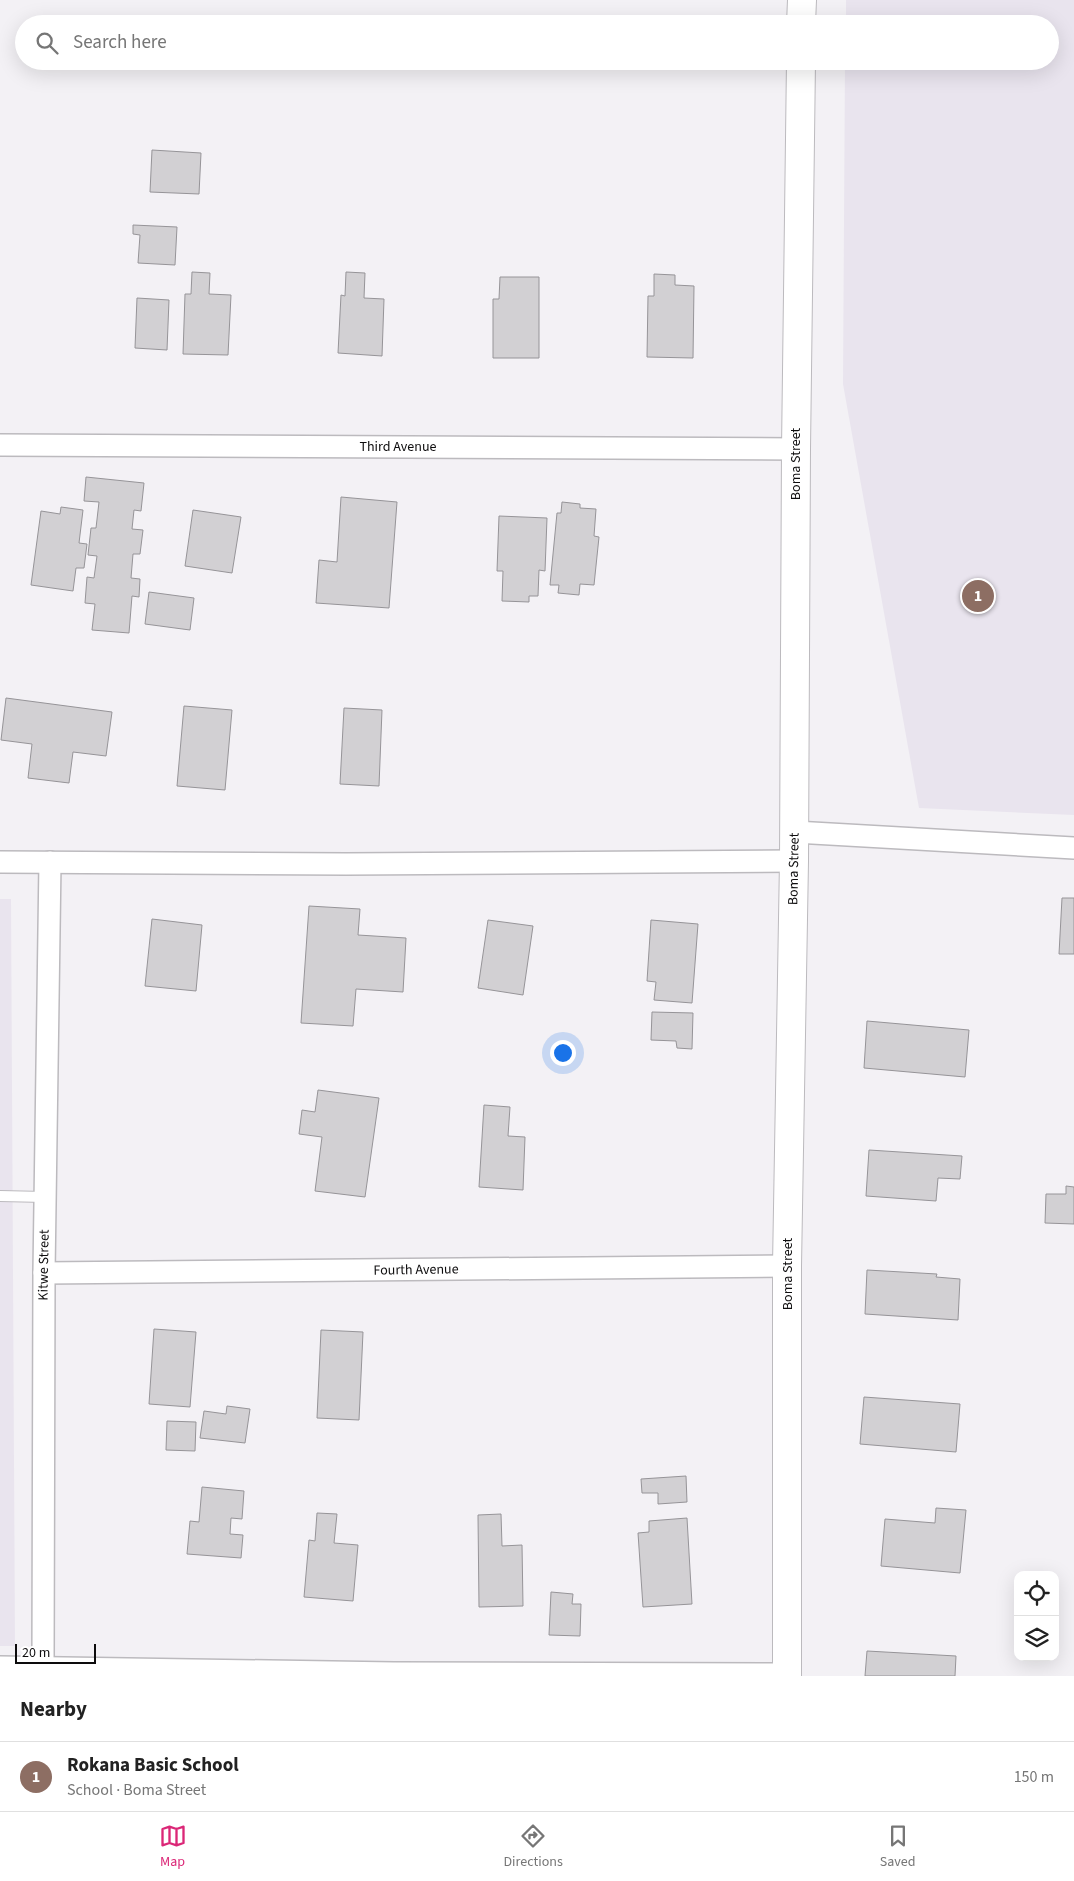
<!DOCTYPE html>
<html lang="en">
<head>
<meta charset="utf-8">
<style>
	body { margin:0; font-family:"Source Sans 3",sans-serif; background:#f2f2f2; color:#222 }
	.controls { position:absolute; right:15px; bottom:15px; display:grid; overflow:hidden; border-radius:10px; box-shadow:0 5px 20px #0002 }
	.controls button { width:45px; height:45px; display:grid; place-items:center; padding:0; border:0; border-bottom:1px solid #e0e0e0; background:#fff; color:#222; font:25px sans-serif }
	.scale { position:absolute; left:15px; bottom:12px; width:81px; box-sizing:border-box; padding-left:5px; border:2px solid #0d0c0d; border-top:0; font-size:14px; line-height:18px; white-space:nowrap; color:#0d0c0d; -webkit-text-stroke:4px #fff; paint-order:stroke }
	.you { position:absolute; left:562px; top:1052px; width:18px; height:18px; margin:-12px; border:4px solid #fff; border-radius:50%; background:#1a73e8; box-shadow:0 0 0 8px #1a73e833 }
	.badge { display:grid; place-items:center; width:32px; height:32px; border-radius:50%; background:#db2777; color:#fff; font-size:16px; font-weight:700 }
	.pin { position:absolute; translate:-50% -50%; border:2px solid #fff; box-shadow:0 1px 5px #0006 }
	.list { margin:0; padding:0; list-style:none }
	h2 { display:flex; justify-content:space-between; align-items:center; height:65px; margin:0; padding:0 20px; font-size:21px }
	h2 small { font-size:16px; font-weight:400; color:#767676 }
	.list li { display:grid; grid-template-columns:32px 1fr auto; gap:15px; align-items:center; box-sizing:border-box; height:70px; padding:0 20px; border-top:1px solid #e0e0e0 }
	.list b { display:block; font-size:19px; white-space:nowrap }
	.list p { margin:0; font-size:16px; white-space:nowrap; color:#767676 }
	.list em { font-size:16px; font-style:normal; color:#767676 }
	.icon { flex:none; width:28px; height:28px; fill:none; stroke:currentColor; stroke-width:2; stroke-linecap:round; stroke-linejoin:round }
	.map { position:relative; flex:none; width:1074px; height:1676px; overflow:hidden }
	.search { position:absolute; background:#fff; box-shadow:0 5px 20px #0002; left:15px; right:15px; top:15px; height:55px; display:flex; align-items:center; gap:12px; box-sizing:border-box; padding:0 18px; border-radius:28px; color:#767676; font-size:19px }
	.sheet { height:135px; background:#fff }
	nav { display:flex; justify-content:space-around; align-items:center; box-sizing:border-box; height:70px; border-top:1px solid #e0e0e0; background:#fff; font-size:14px; color:#767676 }
	nav a { display:grid; justify-items:center; gap:2px }
	nav .on { color:#db2777 }
	.map>svg:first-child { display:block }
	.built { fill:#e9e4ee }
	.building { fill:#d2d0d3; stroke:#969498 }
	.lines { fill:none; stroke-linecap:round; stroke-linejoin:round }
	.lane-casing { stroke:#bcbabe; stroke-width:12 }
	.street-casing { stroke:#bcbabe; stroke-width:24 }
	.secondary-casing { stroke:#bcbabe; stroke-width:30 }
	.lane { stroke:#fff; stroke-width:10 }
	.street { stroke:#fff; stroke-width:21 }
	.secondary { stroke:#fff; stroke-width:28 }
	.labels { text-anchor:middle; dominant-baseline:central; stroke-width:5; stroke-linejoin:round; paint-order:stroke }
	.street-label { font-size:14px; fill:#0d0c0d; stroke:#fff }
</style>
</head>
<body>
<div class="map">
<svg width="1074" height="1676" viewBox="0 0 1074 1676">
	<rect width="100%" height="100%" fill="#f3f1f5"/>
	<g class="built">
		<path d="M 846,0 L 1074,0 L 1074,815 L 919,808 L 843,384 L 845,61 L 1050,61 L 1050,24 L 846,24 Z"/>
		<path d="M 0,899 L 11,899 L 15,1646 L 0,1646 Z"/>
	</g>
	<g class="building">
		<path d="M 152,150 L 201,153 L 199,194 L 150,192 Z"/>
		<path d="M 133,225 L 177,227 L 175,265 L 138,263 L 140,235 L 133,234 Z"/>
		<path d="M 192,272 L 210,273 L 209,294 L 231,295 L 228,355 L 183,354 L 185,294 L 191,294 Z"/>
		<path d="M 346,272 L 365,273 L 364,298 L 384,299 L 382,356 L 338,353 L 341,295 L 345,296 Z"/>
		<path d="M 654,274 L 675,275 L 675,285 L 694,286 L 693,358 L 647,357 L 648,296 L 654,296 Z"/>
		<path d="M 500,277 L 539,277 L 539,358 L 493,358 L 493,299 L 499,299 Z"/>
		<path d="M 137,298 L 169,300 L 167,350 L 135,348 Z"/>
		<path d="M 86,477 L 144,483 L 141,511 L 134,510 L 132,529 L 143,530 L 140,554 L 133,554 L 131,578 L 140,579 L 139,597 L 132,596 L 129,633 L 92,630 L 95,604 L 85,603 L 87,577 L 94,578 L 97,556 L 88,555 L 91,528 L 96,528 L 99,502 L 84,501 Z"/>
		<path d="M 341,497 L 397,502 L 389,608 L 316,603 L 319,560 L 337,562 Z"/>
		<path d="M 562,502 L 580,504 L 580,508 L 596,509 L 594,536 L 599,537 L 594,585 L 580,584 L 579,595 L 558,593 L 559,585 L 550,585 L 557,513 L 561,513 Z"/>
		<path d="M 61,507 L 83,510 L 79,543 L 87,544 L 84,568 L 76,568 L 73,591 L 31,585 L 41,511 L 60,514 Z"/>
		<path d="M 193,510 L 241,517 L 232,573 L 185,566 Z"/>
		<path d="M 499,516 L 547,518 L 545,571 L 539,570 L 538,596 L 529,596 L 529,602 L 502,601 L 503,571 L 497,571 Z"/>
		<path d="M 149,592 L 194,598 L 190,630 L 145,624 Z"/>
		<path d="M 6,698 L 112,712 L 106,756 L 73,752 L 69,783 L 28,778 L 32,744 L 1,740 Z"/>
		<path d="M 184,706 L 232,710 L 225,790 L 177,786 Z"/>
		<path d="M 344,708 L 382,710 L 379,786 L 340,784 Z"/>
		<path d="M 1062,898 L 1074,898 L 1074,954 L 1059,954 Z"/>
		<path d="M 309,906 L 360,909 L 358,935 L 406,938 L 403,992 L 356,989 L 353,1026 L 301,1023 Z"/>
		<path d="M 152,919 L 202,925 L 196,991 L 145,986 Z"/>
		<path d="M 488,920 L 533,926 L 523,995 L 478,988 Z"/>
		<path d="M 651,920 L 698,924 L 692,1003 L 654,1000 L 656,982 L 647,981 Z"/>
		<path d="M 652,1012 L 693,1013 L 692,1049 L 677,1048 L 676,1041 L 651,1040 Z"/>
		<path d="M 867,1021 L 969,1030 L 965,1077 L 864,1068 Z"/>
		<path d="M 318,1090 L 379,1098 L 365,1197 L 315,1191 L 322,1137 L 299,1134 L 302,1110 L 315,1112 Z"/>
		<path d="M 484,1105 L 510,1107 L 508,1136 L 525,1137 L 523,1190 L 479,1187 Z"/>
		<path d="M 869,1150 L 962,1156 L 960,1179 L 938,1178 L 936,1201 L 866,1196 Z"/>
		<path d="M 1066,1186 L 1074,1187 L 1074,1224 L 1045,1223 L 1046,1194 L 1066,1194 Z"/>
		<path d="M 867,1270 L 937,1274 L 936,1277 L 960,1279 L 958,1320 L 865,1314 Z"/>
		<path d="M 154,1329 L 196,1332 L 190,1407 L 149,1404 Z"/>
		<path d="M 321,1330 L 363,1332 L 359,1420 L 317,1418 Z"/>
		<path d="M 864,1397 L 960,1404 L 956,1452 L 860,1444 Z"/>
		<path d="M 227,1406 L 250,1409 L 245,1443 L 200,1438 L 204,1411 L 226,1414 Z"/>
		<path d="M 167,1421 L 196,1422 L 195,1451 L 166,1450 Z"/>
		<path d="M 686,1476 L 687,1502 L 658,1504 L 658,1493 L 642,1493 L 641,1479 Z"/>
		<path d="M 202,1487 L 244,1491 L 242,1519 L 231,1518 L 230,1534 L 243,1535 L 241,1558 L 187,1554 L 190,1521 L 199,1522 Z"/>
		<path d="M 936,1508 L 966,1510 L 960,1573 L 881,1566 L 885,1519 L 935,1523 Z"/>
		<path d="M 317,1513 L 337,1514 L 334,1543 L 358,1545 L 353,1601 L 304,1597 L 309,1540 L 315,1541 Z"/>
		<path d="M 501,1514 L 502,1546 L 522,1545 L 523,1606 L 479,1607 L 478,1515 Z"/>
		<path d="M 687,1518 L 692,1604 L 643,1607 L 638,1533 L 649,1532 L 649,1521 Z"/>
		<path d="M 551,1592 L 573,1594 L 572,1604 L 581,1604 L 580,1636 L 549,1635 Z"/>
		<path d="M 867,1651 L 956,1656 L 955,1676 L 865,1676 Z"/>
	</g>
	<g class="lines">
		<g class="lane-casing">
			<path id="lane" d="M 0,1196 L 45,1197"/>
		</g>
		<g class="street-casing">
			<g id="street">
				<path d="M 0,445 L 796,449"/>
				<path d="M 795,832 L 1074,848"/>
				<path d="M 0,862 L 346,864 L 794,861"/>
				<path d="M 44,1273 L 787,1266"/>
				<path d="M 0,1667 L 394,1673 L 787,1674"/>
				<path d="M 43,1667 L 44,1273 L 50,862"/>
			</g>
		</g>
		<g class="secondary-casing">
			<g id="secondary">
				<path d="M 801,24 L 802,0"/>
				<path d="M 787,1676 L 787,1266 L 794,861 L 796,449 L 801,61"/>
			</g>
		</g>
		<use href="#lane" class="lane"/>
		<use href="#street" class="street"/>
		<use href="#secondary" class="secondary"/>
	</g>
	<g class="labels">
		<g class="street-label">
			<text x="398" y="447">Third Avenue</text>
			<text transform="translate(796 464) rotate(-90)">Boma Street</text>
			<text transform="translate(794 869) rotate(-89)">Boma Street</text>
			<text transform="translate(44 1265) rotate(-89)">Kitwe Street</text>
			<text transform="translate(416 1270) rotate(-1)">Fourth Avenue</text>
			<text transform="translate(788 1274) rotate(-90)">Boma Street</text>
		</g>
	</g>
</svg>
<div class="controls">
<button><svg class="icon" aria-label="locate" viewBox="0 0 24 24"><circle cx="12" cy="12" r="6"/><path d="M12 2v4M12 18v4M2 12h4M18 12h4"/></svg></button>
<button><svg class="icon" aria-label="layers" viewBox="0 0 24 24"><path d="M12 4l9 5-9 5-9-5zM3 14l9 5 9-5"/></svg></button>
</div>
<div class="scale">20 m</div>
<div class="you"></div>
<div class="pin badge" style="left:978px;top:596px;background:#8d6e63">1</div>
<div class="search"><svg class="icon" aria-label="search" viewBox="0 0 24 24"><circle cx="10" cy="10" r="6"/><path d="M15 15l6 6"/></svg>Search here</div>
</div>
<section class="sheet">
<h2>Nearby<small></small></h2>
<ul class="list">
<li><span class="badge" style="background:#8d6e63">1</span><div><b>Rokana Basic School</b><p>School · Boma Street</p></div><em>150 m</em></li>
</ul>
</section>
<nav>
<a class="on"><svg class="icon" aria-label="map" viewBox="0 0 24 24"><path d="M3 6l6-2 6 2 6-2v14l-6 2-6-2-6 2zM9 4v14M15 6v14"/></svg>Map</a>
<a><svg class="icon" aria-label="directions" viewBox="0 0 24 24"><path d="M12 3l9 9-9 9-9-9zM9 14v-3h6M13 9l2 2-2 2"/></svg>Directions</a>
<a><svg class="icon" aria-label="saved" viewBox="0 0 24 24"><path d="M7 4h10v16l-5-4-5 4z"/></svg>Saved</a>
</nav>
</body>
</html>
